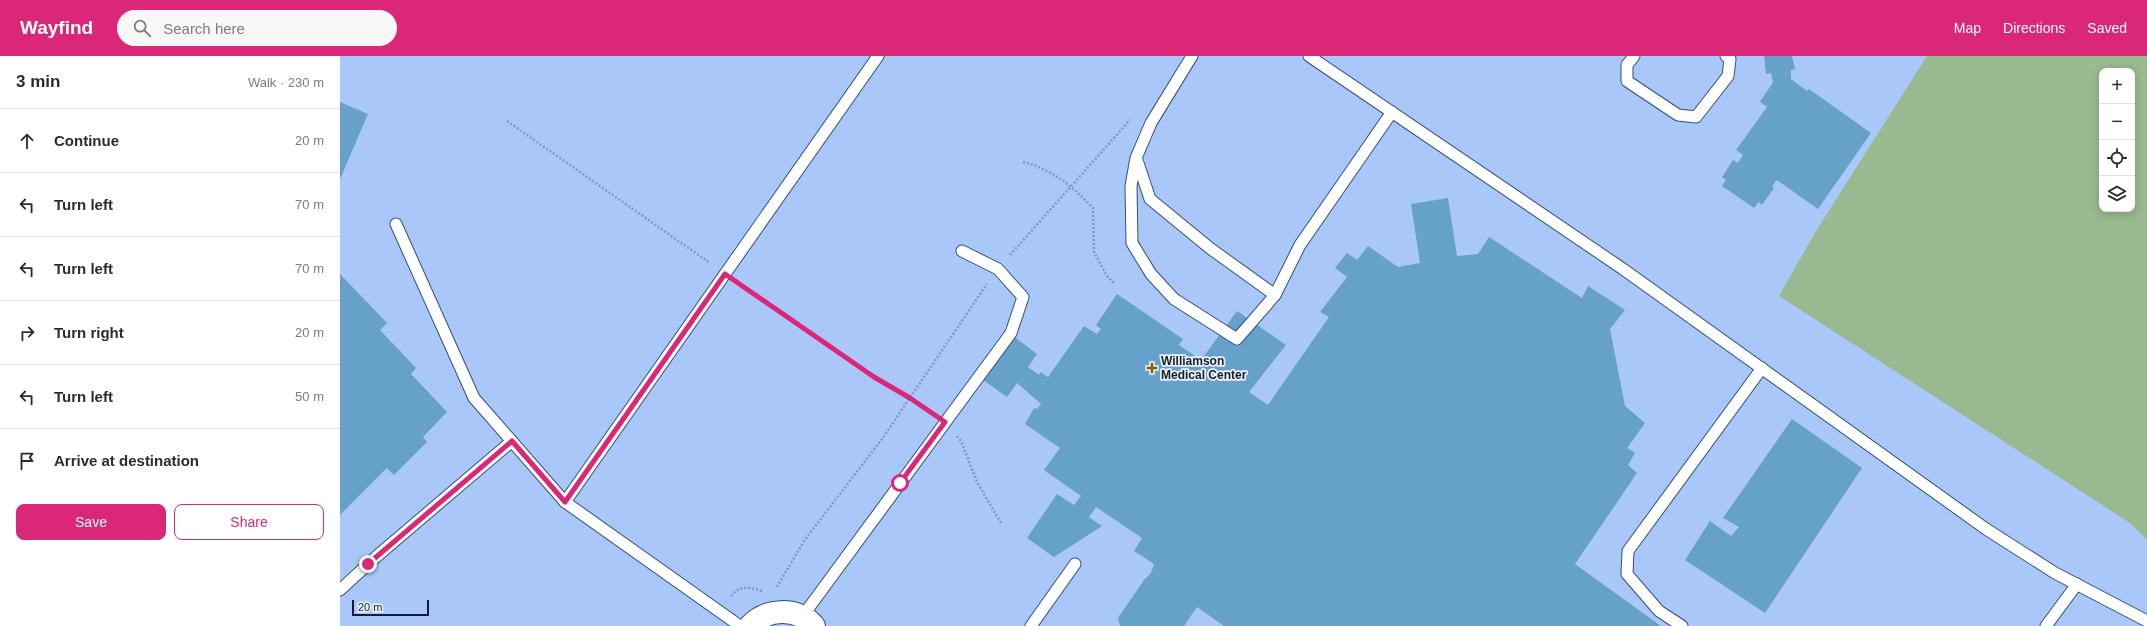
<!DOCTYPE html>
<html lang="en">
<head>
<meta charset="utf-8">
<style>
	body { margin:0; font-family:Arial,sans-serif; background:#f7f7f7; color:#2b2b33 }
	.controls { position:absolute; right:12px; top:12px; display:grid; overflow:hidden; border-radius:8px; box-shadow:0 2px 10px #0003 }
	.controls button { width:36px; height:36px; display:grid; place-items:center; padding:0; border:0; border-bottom:1px solid #e1e1e2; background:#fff; color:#2b2b33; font:20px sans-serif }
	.scale { position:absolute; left:12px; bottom:10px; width:77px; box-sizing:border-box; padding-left:4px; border:2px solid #111d31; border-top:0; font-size:11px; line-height:14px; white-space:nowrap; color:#111d31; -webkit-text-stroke:3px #ebf2fe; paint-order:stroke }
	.stop { position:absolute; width:12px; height:12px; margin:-9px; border:3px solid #db2777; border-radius:50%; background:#fff }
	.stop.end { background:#db2777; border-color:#fff; box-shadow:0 1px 4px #0008 }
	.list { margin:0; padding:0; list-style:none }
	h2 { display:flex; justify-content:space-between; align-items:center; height:52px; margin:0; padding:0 16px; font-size:17px }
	h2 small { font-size:13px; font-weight:400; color:#7c7c81 }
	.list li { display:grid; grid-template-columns:26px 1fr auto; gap:12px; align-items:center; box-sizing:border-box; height:64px; padding:0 16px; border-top:1px solid #e1e1e2 }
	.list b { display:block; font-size:15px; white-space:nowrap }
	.list em { font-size:13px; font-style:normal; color:#7c7c81 }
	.actions { display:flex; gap:8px; padding:12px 16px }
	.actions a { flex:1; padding:9px 0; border:1px solid #db2777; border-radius:8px; text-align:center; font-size:14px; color:#db2777 }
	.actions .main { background:#db2777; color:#fff }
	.icon { flex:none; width:22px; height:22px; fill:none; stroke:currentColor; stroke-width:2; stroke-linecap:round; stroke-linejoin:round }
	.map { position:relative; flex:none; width:1807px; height:570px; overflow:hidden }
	header { display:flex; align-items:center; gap:24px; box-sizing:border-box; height:56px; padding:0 20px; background:#db2777; color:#fff }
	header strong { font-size:19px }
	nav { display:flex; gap:22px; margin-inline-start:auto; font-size:14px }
	.search { width:280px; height:36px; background:#f7f7f7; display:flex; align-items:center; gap:10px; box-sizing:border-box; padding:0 14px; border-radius:22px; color:#7c7c81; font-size:15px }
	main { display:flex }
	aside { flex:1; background:#fff }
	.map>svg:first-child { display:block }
	.built { fill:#a9c8f9 }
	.green { fill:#99b991; fill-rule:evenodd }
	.building { fill:#66a1c9 }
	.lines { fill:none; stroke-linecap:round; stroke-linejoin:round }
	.lane-casing { stroke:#314f7d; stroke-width:13 }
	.street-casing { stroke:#314f7d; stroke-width:24 }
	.path { stroke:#839abe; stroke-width:2.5; stroke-dasharray:2 2; stroke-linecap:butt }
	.lane { stroke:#fff; stroke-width:11 }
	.street { stroke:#fff; stroke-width:22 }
	.route { stroke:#db2777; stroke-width:5 }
	.poi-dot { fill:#895f00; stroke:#ebf2fe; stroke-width:1.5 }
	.labels { text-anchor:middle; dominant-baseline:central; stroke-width:3.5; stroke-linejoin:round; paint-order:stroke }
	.poi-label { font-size:12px; font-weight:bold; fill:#111d31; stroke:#ebf2fe; text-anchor:start }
</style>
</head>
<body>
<header>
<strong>Wayfind</strong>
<div class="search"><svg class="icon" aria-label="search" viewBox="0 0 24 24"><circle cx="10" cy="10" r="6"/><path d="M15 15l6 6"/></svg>Search here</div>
<nav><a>Map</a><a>Directions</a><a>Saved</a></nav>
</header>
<main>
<aside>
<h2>3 min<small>Walk · 230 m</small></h2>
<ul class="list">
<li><svg class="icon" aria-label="ahead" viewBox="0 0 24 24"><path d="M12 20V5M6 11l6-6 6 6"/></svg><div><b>Continue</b></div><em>20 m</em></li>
<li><svg class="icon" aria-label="left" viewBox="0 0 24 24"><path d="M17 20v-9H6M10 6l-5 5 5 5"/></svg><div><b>Turn left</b></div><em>70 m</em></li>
<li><svg class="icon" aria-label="left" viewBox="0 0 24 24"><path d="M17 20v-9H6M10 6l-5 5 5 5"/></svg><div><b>Turn left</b></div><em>70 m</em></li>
<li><svg class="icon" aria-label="right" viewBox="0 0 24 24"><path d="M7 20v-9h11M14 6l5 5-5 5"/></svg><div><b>Turn right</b></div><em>20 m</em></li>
<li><svg class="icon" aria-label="left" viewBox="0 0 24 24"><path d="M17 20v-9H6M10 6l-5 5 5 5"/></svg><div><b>Turn left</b></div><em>50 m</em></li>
<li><svg class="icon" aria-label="arrive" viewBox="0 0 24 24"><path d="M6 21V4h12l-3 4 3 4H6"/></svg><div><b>Arrive at destination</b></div></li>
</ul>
<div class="actions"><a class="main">Save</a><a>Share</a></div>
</aside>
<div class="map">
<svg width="1807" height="570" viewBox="0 0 1807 570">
	<rect width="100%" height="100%" fill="#b7d3fe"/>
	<path class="built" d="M 0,0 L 1616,0 L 1807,436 L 1807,570 L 0,570 Z"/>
	<path class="green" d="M 1587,0 L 1807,0 L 1807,484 L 1790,467 L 1439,240 L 1476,175 ZM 1762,15 L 1792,15 L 1792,153 L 1762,153 Z"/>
	<g class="building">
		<path d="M 1424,0 L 1452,0 L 1455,13 L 1451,14 L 1451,23 L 1467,35 L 1469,33 L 1531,77 L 1478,153 L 1437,124 L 1432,130 L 1434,132 L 1422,149 L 1419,146 L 1414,152 L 1382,130 L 1386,124 L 1382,121 L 1393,104 L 1398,107 L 1403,99 L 1396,94 L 1427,51 L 1420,46 L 1433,26 L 1431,17 L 1426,18 Z"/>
		<path d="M 0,46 L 28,58 L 0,123 Z"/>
		<path d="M 1108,142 L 1117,200 L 1138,198 L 1149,181 L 1242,242 L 1248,230 L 1285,254 L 1270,273 L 1285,350 L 1305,367 L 1287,392 L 1295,397 L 1288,409 L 1297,417 L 1235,508 L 1321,570 L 884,570 L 857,551 L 844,570 L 780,570 L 778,562 L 804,524 L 811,517 L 814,508 L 794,495 L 802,482 L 756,451 L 749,461 L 762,470 L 714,501 L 687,482 L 717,438 L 734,449 L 741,440 L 704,414 L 720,392 L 685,368 L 694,352 L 697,353 L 701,348 L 677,327 L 667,341 L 636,319 L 667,275 L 697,298 L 688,311 L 699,319 L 700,316 L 708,321 L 744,270 L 757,278 L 761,273 L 756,269 L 777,238 L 843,283 L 839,289 L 861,304 L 897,255 L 946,289 L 909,336 L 928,349 L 989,261 L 980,256 L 1007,221 L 995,212 L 1007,197 L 1017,204 L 1028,190 L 1058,211 L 1080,207 L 1071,148 Z"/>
		<path d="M 0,218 L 47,267 L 40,274 L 76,312 L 71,318 L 107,356 L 83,381 L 87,386 L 54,419 L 47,412 L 0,459 Z"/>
		<path d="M 1452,363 L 1522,412 L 1425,557 L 1345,504 L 1370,465 L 1391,480 L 1399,471 L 1383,462 Z"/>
	</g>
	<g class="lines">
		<g class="lane-casing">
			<g id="lane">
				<path d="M 852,0 L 811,67 L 796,102 L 791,130 L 792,187 L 811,218 L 834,243 L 897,283 L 935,239 L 960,189 L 1052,56"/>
				<path d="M 969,0 L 1283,213 L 1646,473 L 1715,517 L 1807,565"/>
				<path d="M 1294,0 L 1287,9 L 1287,25 L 1338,59 L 1356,61 L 1388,20 L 1390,3 L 1386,0"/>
				<path d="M 797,104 L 810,143 L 871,193 L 935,239"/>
				<path d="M 56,168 L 134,342 L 225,446 L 400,570"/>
				<path d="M 225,446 L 538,0"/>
				<path d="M 0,534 L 37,500 L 172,385"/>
				<path d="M 462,561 L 671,277 L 683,241 L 658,213 L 622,195"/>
				<path d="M 691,570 L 735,508"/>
				<path d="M 1342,570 L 1319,555 L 1287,518 L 1288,495 L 1422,312"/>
				<path d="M 1706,570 L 1737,528"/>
			</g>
		</g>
		<g class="street-casing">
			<path id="street" d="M 410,570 C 427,552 457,551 474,570"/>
		</g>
		<g class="path">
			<path d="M 167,65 L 370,207"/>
			<path d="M 683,106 C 712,113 733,131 753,152 L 754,196 L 767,220 L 774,227"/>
			<path d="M 670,199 L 790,64"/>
			<path d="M 400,228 L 534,321 L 590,356"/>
			<path d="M 617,380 L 621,385 L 637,426 L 662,469"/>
			<path d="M 437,531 L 464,485 L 542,383 L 647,228"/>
			<path d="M 391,540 C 400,529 409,531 422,535"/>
		</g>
		<use href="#lane" class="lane"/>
		<use href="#street" class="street"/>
	</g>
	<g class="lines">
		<path class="route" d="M 28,508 L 172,385 L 225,446 L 385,218 L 534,321 L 570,342 L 605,366 L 560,427"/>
	</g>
	<path class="poi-dot" d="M810 306h4v4h4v4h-4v4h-4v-4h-4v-4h4z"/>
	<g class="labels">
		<g class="poi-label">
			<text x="821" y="305">Williamson<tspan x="821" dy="14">Medical Center</tspan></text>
		</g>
	</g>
</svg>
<div class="controls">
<button>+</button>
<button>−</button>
<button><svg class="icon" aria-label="locate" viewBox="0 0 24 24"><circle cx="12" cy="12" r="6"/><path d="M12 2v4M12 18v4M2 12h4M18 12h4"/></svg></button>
<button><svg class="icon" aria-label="layers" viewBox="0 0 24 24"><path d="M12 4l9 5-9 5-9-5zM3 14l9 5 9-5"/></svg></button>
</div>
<div class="scale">20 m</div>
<div class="stop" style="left:560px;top:427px"></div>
<div class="stop end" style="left:28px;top:508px"></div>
</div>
</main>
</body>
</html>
